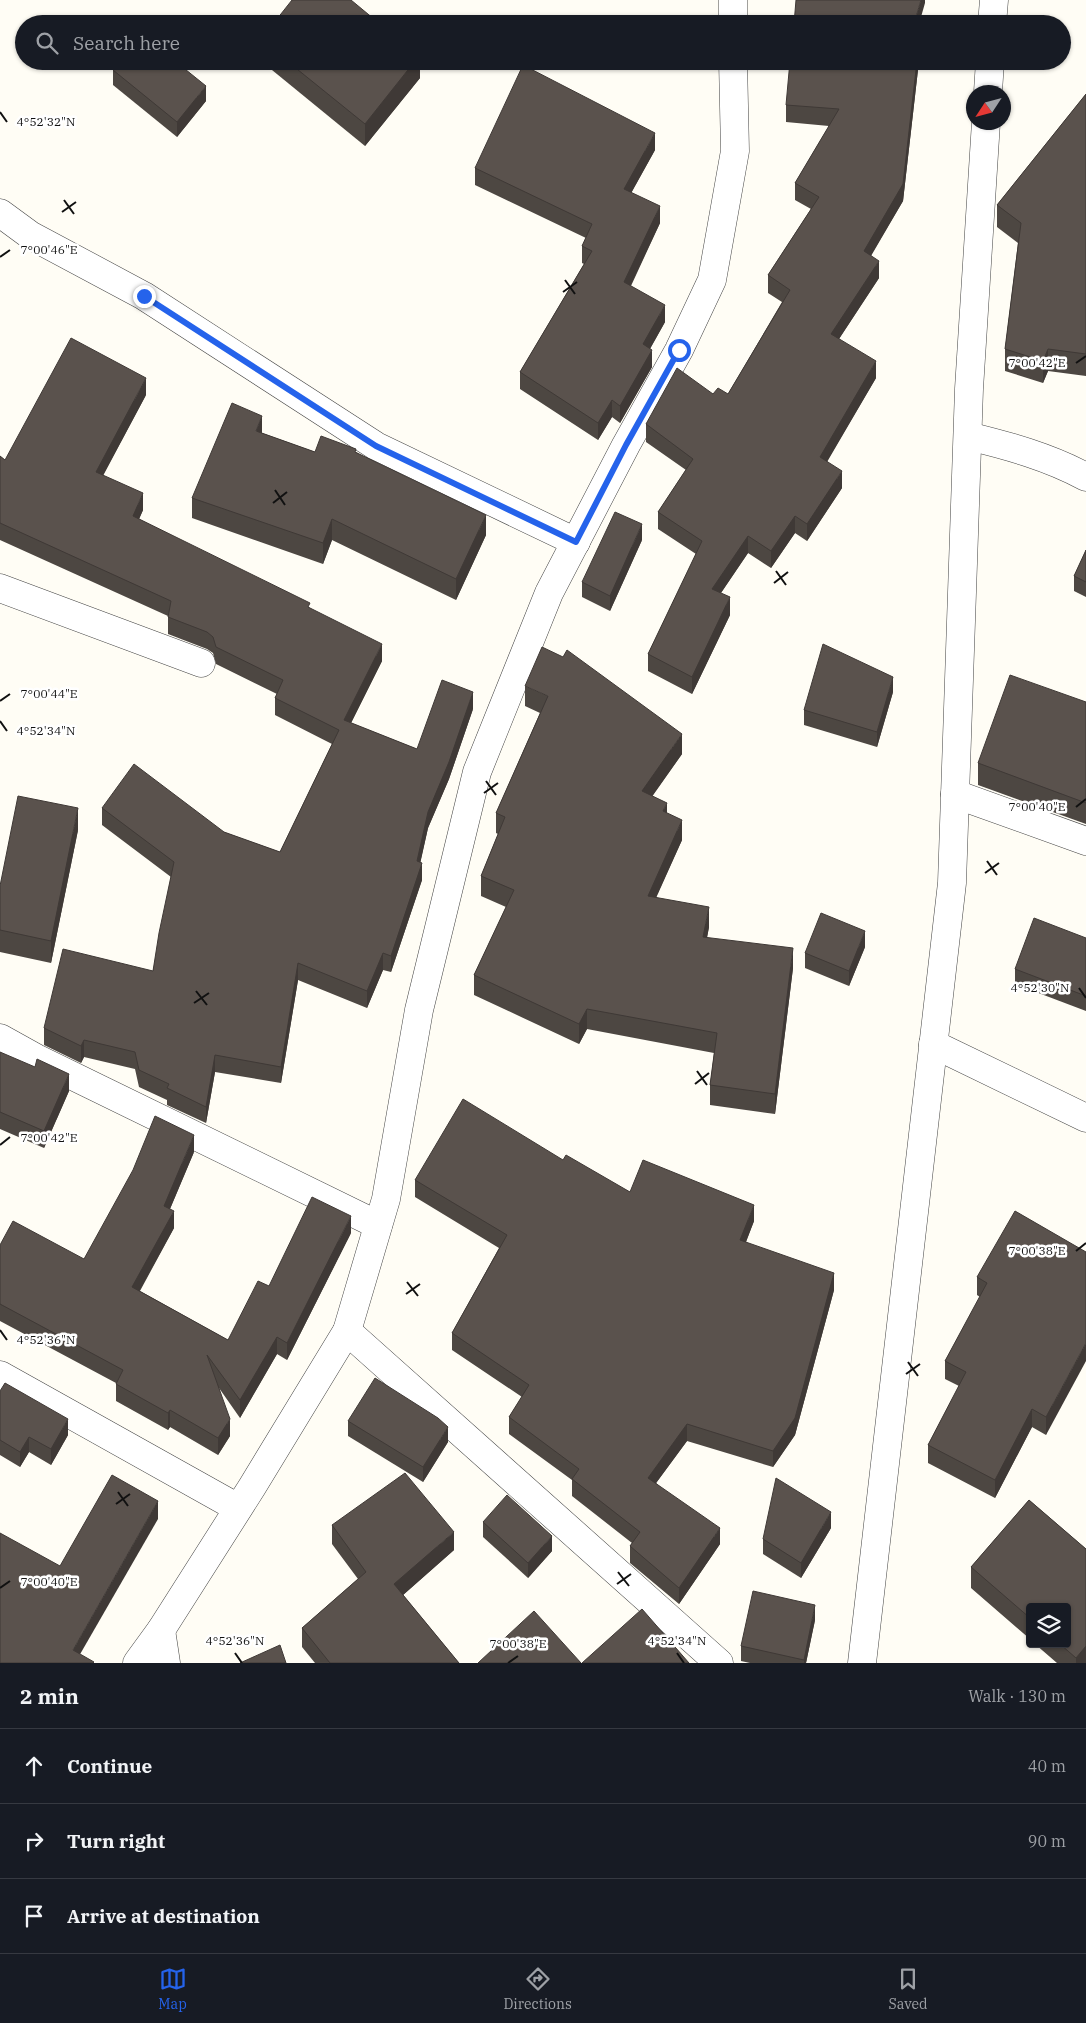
<!DOCTYPE html>
<html lang="en">
<head>
<meta charset="utf-8">
<style>
	body { margin:0; font-family:"IBM Plex Serif",serif; background:#20242c; color:#f1f3f6 }
	.controls { position:absolute; right:15px; bottom:15px; display:grid; overflow:hidden; border-radius:5px; box-shadow:0 1px 4px #0004 }
	.controls button { width:45px; height:45px; display:grid; place-items:center; padding:0; border:0; border-bottom:1px solid #363941; background:#171b24; color:#f1f3f6; font:25px sans-serif }
	.compass { position:absolute; left:966px; top:85px; width:45px; height:45px; border-radius:50%; background:#171b24; box-shadow:0 1px 4px #0004; rotate:234deg }
	.stop { position:absolute; width:15px; height:15px; margin:-11px; border:4px solid #2563eb; border-radius:50%; background:#fff }
	.stop.end { background:#2563eb; border-color:#fff; box-shadow:0 1px 5px #0008 }
	.list { margin:0; padding:0; list-style:none }
	h2 { display:flex; justify-content:space-between; align-items:center; height:65px; margin:0; padding:0 20px; font-size:21px }
	h2 small { font-size:16px; font-weight:400; color:#9ea1a6 }
	.list li { display:grid; grid-template-columns:32px 1fr auto; gap:15px; align-items:center; box-sizing:border-box; height:75px; padding:0 20px; border-top:1px solid #363941 }
	.list b { display:block; font-size:19px; white-space:nowrap }
	.list em { font-size:16px; font-style:normal; color:#9ea1a6 }
	.icon { flex:none; width:28px; height:28px; fill:none; stroke:currentColor; stroke-width:2; stroke-linecap:round; stroke-linejoin:round }
	.map { position:relative; flex:none; width:1086px; height:1663px; overflow:hidden }
	.search { position:absolute; background:#171b24; box-shadow:0 1px 4px #0004; left:15px; right:15px; top:15px; height:55px; display:flex; align-items:center; gap:12px; box-sizing:border-box; padding:0 18px; border-radius:28px; color:#9ea1a6; font-size:19px }
	.sheet { height:290px; background:#171b24 }
	nav { display:flex; justify-content:space-around; align-items:center; box-sizing:border-box; height:70px; border-top:1px solid #363941; background:#171b24; font-size:14px; color:#9ea1a6 }
	nav a { display:grid; justify-items:center; gap:2px }
	nav .on { color:#2563eb }
	.map>svg:first-child { display:block }
	.lines { fill:none; stroke-linecap:round; stroke-linejoin:round }
	.minor-casing { stroke:#444; stroke-width:29 }
	.minor { stroke:#fff; stroke-width:28 }
	.wall { fill:#4d4742 }
	.shaded-wall { fill:#3f3936 }
	.building { fill:#5a524d; stroke:#3f3936 }
	.route { stroke:#2563eb; stroke-width:6 }
	.ticks { fill:none; stroke:#111; stroke-width:2 }
	.ticks-label { font-size:12px; text-anchor:middle; fill:#111; stroke:#fff; stroke-width:5; stroke-linejoin:round; paint-order:stroke }
</style>
</head>
<body>
<div class="map">
<svg width="1086" height="1663" viewBox="0 0 1086 1663">
	<rect width="100%" height="100%" fill="#fffdf5"/>
	<g class="lines">
		<g class="minor-casing">
			<g id="minor">
				<path d="M 733,0 L 733,24"/>
				<path d="M 992,24 L 994,0"/>
				<path d="M 988,92 L 990,61"/>
				<path d="M 0,213 L 30,235 L 144,296 L 376,446 L 576,542"/>
				<path d="M 968,436 C 1009,446 1049,457 1086,477"/>
				<path d="M 0,588 L 201,663"/>
				<path d="M 955,794 L 1086,841"/>
				<path d="M 0,1038 L 36,1058 L 378,1225"/>
				<path d="M 933,1044 L 1086,1118"/>
				<path d="M 347,1331 L 719,1663"/>
				<path d="M 0,1375 L 238,1508"/>
				<path d="M 161,1630 L 166,1663"/>
				<path d="M 137,1663 L 161,1630 L 252,1487 L 347,1331 L 386,1199 L 419,1010 L 477,772 L 549,593 L 626,445 L 679,350 L 712,280 L 735,151 L 733,61"/>
				<path d="M 862,1663 L 952,883 L 969,389 L 986,122"/>
			</g>
		</g>
		<use href="#minor" class="minor"/>
	</g>
	<g class="wall">
		<path d="M 261,61 L 420,61 L 420,78 L 365,146 Z"/>
		<path d="M 919,61 L 903,201 L 871,255 L 879,278 L 839,339 L 876,378 L 827,461 L 842,488 L 807,541 L 795,533 L 771,568 L 748,553 L 721,593 L 730,615 L 692,694 L 648,671 L 648,654 L 696,554 L 658,529 L 658,512 L 686,470 L 646,442 L 646,424 L 713,394 L 728,394 L 782,302 L 768,293 L 768,275 L 811,209 L 795,200 L 795,183 L 829,126 L 786,122 L 786,105 Z"/>
		<path d="M 113,70 L 206,101 L 177,137 L 113,85 Z"/>
		<path d="M 1086,94 L 1086,376 L 1048,371 L 1043,383 L 1005,371 L 1005,349 L 1018,243 L 997,227 L 997,205 Z"/>
		<path d="M 655,150 L 631,193 L 660,223 L 631,286 L 665,322 L 650,349 L 652,367 L 620,423 L 612,417 L 598,440 L 520,389 L 520,372 L 584,264 L 582,263 L 582,246 L 586,238 L 475,185 L 475,168 Z"/>
		<path d="M 146,395 L 103,475 L 143,510 L 139,519 L 310,608 L 382,661 L 351,723 L 417,749 L 473,709 L 449,779 L 428,828 L 420,863 L 422,880 L 391,972 L 383,970 L 367,1008 L 298,980 L 281,1083 L 215,1072 L 206,1123 L 167,1105 L 167,1100 L 139,1087 L 135,1069 L 84,1057 L 81,1063 L 44,1045 L 44,1028 L 153,971 L 171,877 L 102,825 L 102,808 L 224,832 L 280,852 L 332,744 L 275,715 L 275,698 L 277,694 L 216,664 L 213,653 L 207,649 L 168,634 L 168,616 L 0,540 L 0,456 L 5,460 Z"/>
		<path d="M 262,433 L 315,452 L 356,452 L 486,535 L 456,600 L 332,540 L 323,564 L 192,518 L 192,498 Z"/>
		<path d="M 642,540 L 610,611 L 582,597 L 582,582 Z"/>
		<path d="M 1086,550 L 1086,597 L 1074,591 L 1074,576 Z"/>
		<path d="M 525,686 L 682,754 L 652,796 L 667,813 L 682,840 L 656,897 L 709,927 L 707,938 L 793,968 L 775,1114 L 710,1105 L 710,1085 L 714,1053 L 587,1029 L 579,1044 L 474,995 L 474,975 L 506,907 L 481,896 L 481,876 L 498,834 L 496,833 L 496,813 L 540,713 L 525,706 Z"/>
		<path d="M 893,692 L 877,747 L 804,725 L 804,710 Z"/>
		<path d="M 1086,702 L 1086,824 L 978,785 L 978,763 Z"/>
		<path d="M 78,830 L 51,963 L 0,952 L 0,886 Z"/>
		<path d="M 1086,938 L 1086,1011 L 1015,984 L 1015,969 Z"/>
		<path d="M 865,947 L 849,986 L 805,968 L 805,953 Z"/>
		<path d="M 0,1052 L 69,1091 L 44,1148 L 0,1129 Z"/>
		<path d="M 194,1152 L 170,1209 L 174,1228 L 140,1291 L 228,1340 L 269,1286 L 351,1233 L 287,1360 L 277,1354 L 240,1418 L 219,1388 L 230,1436 L 218,1455 L 170,1427 L 168,1430 L 116,1401 L 116,1383 L 0,1321 L 0,1245 L 84,1259 Z"/>
		<path d="M 563,1160 L 630,1192 L 754,1221 L 746,1242 L 834,1290 L 795,1435 L 773,1467 L 687,1441 L 656,1483 L 720,1544 L 679,1604 L 630,1563 L 630,1546 L 632,1543 L 572,1496 L 572,1480 L 509,1434 L 509,1417 L 522,1397 L 452,1350 L 452,1333 L 499,1248 L 415,1197 L 415,1180 Z"/>
		<path d="M 1086,1252 L 1046,1435 L 1032,1427 L 995,1498 L 928,1463 L 928,1445 L 959,1386 L 945,1379 L 945,1361 L 980,1297 L 977,1295 L 977,1277 Z"/>
		<path d="M 0,1391 L 68,1435 L 51,1465 L 29,1452 L 20,1467 L 0,1455 Z"/>
		<path d="M 348,1421 L 448,1442 L 423,1482 L 348,1436 Z"/>
		<path d="M 1029,1500 L 1086,1549 L 1086,1663 L 1057,1663 L 1035,1644 L 1067,1644 L 1067,1607 L 1030,1607 L 1030,1639 L 971,1588 L 971,1567 Z"/>
		<path d="M 483,1522 L 552,1551 L 528,1578 L 483,1537 Z"/>
		<path d="M 332,1525 L 454,1550 L 403,1595 L 459,1663 L 315,1663 L 302,1647 L 302,1628 L 358,1579 L 332,1544 Z"/>
		<path d="M 831,1528 L 801,1578 L 763,1554 L 763,1539 Z"/>
		<path d="M 815,1620 L 806,1663 L 750,1663 L 741,1661 L 741,1646 Z"/>
	</g>
	<g class="shaded-wall">
		<path d="M 921,0 L 925,0 L 925,3 L 919,24 L 914,24 Z"/>
		<path d="M 415,61 L 420,61 L 420,78 L 365,146 L 365,124 Z"/>
		<path d="M 917,61 L 919,61 L 903,201 L 864,268 L 864,251 Z"/>
		<path d="M 206,86 L 206,101 L 177,137 L 177,122 Z"/>
		<path d="M 655,133 L 655,150 L 624,206 L 624,189 Z"/>
		<path d="M 660,206 L 660,223 L 624,299 L 624,282 Z"/>
		<path d="M 879,261 L 879,278 L 831,351 L 831,334 Z"/>
		<path d="M 665,305 L 665,322 L 643,361 L 643,344 Z"/>
		<path d="M 1048,349 L 1048,371 L 1043,383 L 1043,361 Z"/>
		<path d="M 652,350 L 652,367 L 620,423 L 620,406 Z"/>
		<path d="M 876,361 L 876,378 L 820,474 L 820,457 Z"/>
		<path d="M 146,378 L 146,395 L 96,489 L 96,472 Z"/>
		<path d="M 612,400 L 612,417 L 598,440 L 598,423 Z"/>
		<path d="M 262,416 L 262,436 L 256,431 Z"/>
		<path d="M 842,471 L 842,488 L 807,541 L 807,524 Z"/>
		<path d="M 143,493 L 143,510 L 133,533 L 133,516 Z"/>
		<path d="M 486,515 L 486,535 L 456,600 L 456,579 Z"/>
		<path d="M 795,516 L 795,533 L 771,568 L 771,551 Z"/>
		<path d="M 332,519 L 332,540 L 323,564 L 323,543 Z"/>
		<path d="M 642,524 L 642,540 L 610,611 L 610,596 Z"/>
		<path d="M 748,536 L 748,553 L 712,606 L 712,589 Z"/>
		<path d="M 730,597 L 730,615 L 692,694 L 692,677 Z"/>
		<path d="M 382,644 L 382,661 L 344,737 L 344,720 Z"/>
		<path d="M 893,677 L 893,692 L 877,747 L 877,732 Z"/>
		<path d="M 473,692 L 473,709 L 449,779 L 428,828 L 417,878 L 417,861 L 428,812 Z"/>
		<path d="M 682,734 L 682,754 L 642,811 L 642,791 Z"/>
		<path d="M 667,803 L 667,823 L 663,811 Z"/>
		<path d="M 78,808 L 78,830 L 51,963 L 51,941 Z"/>
		<path d="M 682,820 L 682,840 L 648,916 L 648,896 Z"/>
		<path d="M 422,863 L 422,880 L 391,972 L 391,956 Z"/>
		<path d="M 709,907 L 709,927 L 703,957 L 703,937 Z"/>
		<path d="M 865,931 L 865,947 L 849,986 L 849,971 Z"/>
		<path d="M 793,948 L 793,968 L 775,1114 L 775,1094 Z"/>
		<path d="M 383,953 L 383,970 L 367,1008 L 367,991 Z"/>
		<path d="M 298,963 L 298,980 L 281,1083 L 281,1067 Z"/>
		<path d="M 587,1009 L 587,1029 L 579,1044 L 579,1024 Z"/>
		<path d="M 84,1040 L 84,1057 L 81,1063 L 81,1046 Z"/>
		<path d="M 215,1055 L 215,1072 L 206,1123 L 206,1107 Z"/>
		<path d="M 69,1074 L 69,1091 L 44,1148 L 44,1131 Z"/>
		<path d="M 194,1135 L 194,1152 L 164,1223 L 164,1206 Z"/>
		<path d="M 754,1205 L 754,1221 L 740,1257 L 740,1240 Z"/>
		<path d="M 174,1211 L 174,1228 L 132,1304 L 132,1287 Z"/>
		<path d="M 351,1216 L 351,1233 L 287,1360 L 287,1343 Z"/>
		<path d="M 834,1273 L 834,1290 L 795,1435 L 773,1467 L 773,1451 Z"/>
		<path d="M 277,1337 L 277,1354 L 240,1418 L 240,1400 Z"/>
		<path d="M 1086,1343 L 1086,1361 L 1046,1435 L 1046,1417 Z"/>
		<path d="M 1032,1409 L 1032,1427 L 995,1498 L 995,1480 Z"/>
		<path d="M 170,1410 L 170,1427 L 168,1430 L 168,1413 Z"/>
		<path d="M 68,1419 L 68,1435 L 51,1465 L 51,1449 Z"/>
		<path d="M 230,1419 L 230,1436 L 218,1455 L 218,1438 Z"/>
		<path d="M 687,1424 L 687,1441 L 648,1494 L 648,1478 Z"/>
		<path d="M 448,1427 L 448,1442 L 423,1482 L 423,1467 Z"/>
		<path d="M 29,1437 L 29,1452 L 20,1467 L 20,1452 Z"/>
		<path d="M 158,1501 L 158,1519 L 75,1663 L 73,1650 Z"/>
		<path d="M 831,1512 L 831,1528 L 801,1578 L 801,1563 Z"/>
		<path d="M 720,1528 L 720,1544 L 679,1604 L 679,1588 Z"/>
		<path d="M 454,1532 L 454,1550 L 394,1603 L 394,1584 Z"/>
		<path d="M 552,1536 L 552,1551 L 528,1578 L 528,1563 Z"/>
		<path d="M 815,1605 L 815,1620 L 806,1663 L 804,1663 L 804,1660 Z"/>
		<path d="M 1086,1646 L 1086,1663 L 1076,1663 L 1076,1658 Z"/>
	</g>
	<g class="building">
		<path d="M 292,0 L 351,0 L 380,24 L 273,24 Z"/>
		<path d="M 796,0 L 921,0 L 914,24 L 794,24 Z"/>
		<path d="M 120,61 L 175,61 L 206,86 L 177,122 L 113,70 Z"/>
		<path d="M 287,61 L 415,61 L 365,124 Z"/>
		<path d="M 790,61 L 917,61 L 903,184 L 864,251 L 879,261 L 831,334 L 876,361 L 820,457 L 842,471 L 807,524 L 795,516 L 771,551 L 748,536 L 712,589 L 730,597 L 692,677 L 648,654 L 702,541 L 658,512 L 693,459 L 646,424 L 677,368 L 713,394 L 718,388 L 728,394 L 790,290 L 768,275 L 819,197 L 795,183 L 839,109 L 786,105 Z"/>
		<path d="M 523,65 L 655,133 L 624,189 L 660,206 L 624,282 L 665,305 L 643,344 L 652,350 L 620,406 L 612,400 L 598,423 L 520,372 L 592,251 L 582,246 L 592,224 L 475,168 Z"/>
		<path d="M 1086,94 L 1086,354 L 1048,349 L 1043,361 L 1005,349 L 1021,223 L 997,205 Z"/>
		<path d="M 71,338 L 146,378 L 96,472 L 143,493 L 133,516 L 310,603 L 308,607 L 382,644 L 344,720 L 417,749 L 442,680 L 473,692 L 449,762 L 428,812 L 417,861 L 422,863 L 391,956 L 383,953 L 367,991 L 298,963 L 281,1067 L 215,1055 L 206,1107 L 167,1088 L 169,1084 L 139,1070 L 135,1052 L 84,1040 L 81,1046 L 44,1028 L 63,949 L 153,971 L 159,933 L 174,862 L 102,808 L 134,764 L 224,832 L 280,852 L 339,730 L 275,698 L 283,680 L 216,647 L 213,637 L 207,632 L 168,617 L 171,601 L 0,523 L 0,456 L 5,460 Z"/>
		<path d="M 232,403 L 262,416 L 256,431 L 315,452 L 321,436 L 356,449 L 355,452 L 486,515 L 456,579 L 332,519 L 323,543 L 192,498 Z"/>
		<path d="M 615,512 L 642,524 L 610,596 L 582,582 Z"/>
		<path d="M 1086,550 L 1086,582 L 1074,576 Z"/>
		<path d="M 823,644 L 893,677 L 877,732 L 804,710 Z"/>
		<path d="M 542,647 L 563,657 L 567,650 L 682,734 L 642,791 L 667,803 L 663,811 L 682,820 L 648,896 L 709,907 L 703,937 L 793,948 L 775,1094 L 710,1085 L 717,1033 L 587,1009 L 579,1024 L 474,975 L 514,890 L 481,876 L 505,817 L 496,813 L 548,696 L 525,686 Z"/>
		<path d="M 1010,675 L 1086,702 L 1086,803 L 978,763 Z"/>
		<path d="M 18,796 L 78,808 L 51,941 L 0,930 L 0,886 Z"/>
		<path d="M 821,913 L 865,931 L 849,971 L 805,953 Z"/>
		<path d="M 1034,918 L 1086,938 L 1086,996 L 1015,969 Z"/>
		<path d="M 0,1052 L 35,1067 L 37,1059 L 69,1074 L 44,1131 L 0,1112 Z"/>
		<path d="M 463,1099 L 563,1160 L 566,1155 L 630,1192 L 643,1160 L 754,1205 L 740,1240 L 834,1273 L 795,1418 L 773,1451 L 687,1424 L 648,1478 L 720,1528 L 679,1588 L 630,1546 L 640,1532 L 572,1479 L 579,1469 L 509,1417 L 529,1385 L 452,1333 L 507,1235 L 415,1180 Z"/>
		<path d="M 155,1116 L 194,1135 L 164,1206 L 174,1211 L 132,1287 L 228,1340 L 258,1281 L 269,1286 L 312,1197 L 351,1216 L 287,1343 L 277,1337 L 240,1400 L 207,1355 L 230,1419 L 218,1438 L 170,1410 L 168,1413 L 116,1384 L 123,1370 L 0,1304 L 0,1245 L 13,1221 L 84,1259 L 133,1170 Z"/>
		<path d="M 1015,1211 L 1086,1252 L 1086,1343 L 1046,1417 L 1032,1409 L 995,1480 L 928,1445 L 966,1372 L 945,1361 L 987,1283 L 977,1277 Z"/>
		<path d="M 375,1378 L 438,1418 L 448,1427 L 423,1467 L 348,1421 Z"/>
		<path d="M 5,1383 L 68,1419 L 51,1449 L 29,1437 L 20,1452 L 0,1440 L 0,1391 Z"/>
		<path d="M 405,1473 L 454,1532 L 394,1584 L 459,1663 L 330,1663 L 302,1628 L 366,1572 L 332,1525 Z"/>
		<path d="M 112,1475 L 158,1501 L 73,1650 L 94,1662 L 93,1663 L 0,1663 L 0,1533 L 60,1566 Z"/>
		<path d="M 776,1478 L 831,1512 L 801,1563 L 763,1539 Z"/>
		<path d="M 507,1495 L 552,1536 L 528,1563 L 483,1522 Z"/>
		<path d="M 1029,1500 L 1086,1549 L 1086,1646 L 1076,1658 L 1060,1644 L 1067,1644 L 1067,1607 L 1030,1607 L 1030,1618 L 971,1567 Z"/>
		<path d="M 753,1591 L 815,1605 L 804,1660 L 741,1646 Z"/>
		<path d="M 642,1609 L 689,1663 L 582,1663 Z"/>
		<path d="M 534,1611 L 581,1663 L 478,1663 Z"/>
		<path d="M 280,1645 L 286,1663 L 240,1663 Z"/>
	</g>
	<g class="lines">
		<path class="route" d="M 144,296 L 376,446 L 576,542 L 626,445 L 679,350"/>
	</g>
	<path class="ticks" d="M 0,112 L 7,122M 64,200 L 74,214M 62,212 L 76,202M 0,257 L 10,250M 565,280 L 575,294M 563,292 L 577,282M 1076,363 L 1086,356M 275,490 L 285,505M 273,503 L 287,492M 776,571 L 786,585M 774,583 L 788,572M 0,701 L 10,694M 0,721 L 7,731M 486,781 L 496,795M 484,793 L 498,783M 1076,807 L 1086,799M 987,861 L 997,875M 985,873 L 999,863M 1079,988 L 1086,998M 196,991 L 207,1005M 194,1003 L 209,993M 697,1071 L 707,1085M 695,1084 L 709,1073M 0,1145 L 10,1137M 1076,1251 L 1086,1243M 407,1282 L 418,1296M 406,1294 L 420,1284M 0,1330 L 7,1340M 908,1362 L 918,1376M 906,1374 L 920,1364M 118,1492 L 128,1506M 116,1504 L 130,1494M 618,1572 L 629,1586M 617,1584 L 631,1574M 0,1588 L 10,1581M 235,1653 L 242,1663M 677,1653 L 684,1663M 508,1663 L 518,1656"/>
	<g class="ticks-label">
		<text x="46" y="126">4°52'32"N</text>
		<text x="49" y="254">7°00'46"E</text>
		<text x="1037" y="367">7°00'42"E</text>
		<text x="49" y="698">7°00'44"E</text>
		<text x="46" y="735">4°52'34"N</text>
		<text x="1037" y="811">7°00'40"E</text>
		<text x="1040" y="992">4°52'30"N</text>
		<text x="49" y="1142">7°00'42"E</text>
		<text x="1037" y="1255">7°00'38"E</text>
		<text x="46" y="1344">4°52'36"N</text>
		<text x="49" y="1586">7°00'40"E</text>
		<text x="235" y="1645">4°52'36"N</text>
		<text x="677" y="1645">4°52'34"N</text>
		<text x="518" y="1648">7°00'38"E</text>
	</g>
</svg>
<div class="controls">
<button><svg class="icon" aria-label="layers" viewBox="0 0 24 24"><path d="M12 4l9 5-9 5-9-5zM3 14l9 5 9-5"/></svg></button>
</div>
<svg class="compass" viewBox="-18 -18 36 36"><path d="M0-13l5 13h-10z" fill="#e53935"/><path d="M0 13l5-13h-10z" fill="#9ea1a6"/></svg>
<div class="stop" style="left:679px;top:350px"></div>
<div class="stop end" style="left:144px;top:296px"></div>
<div class="search"><svg class="icon" aria-label="search" viewBox="0 0 24 24"><circle cx="10" cy="10" r="6"/><path d="M15 15l6 6"/></svg>Search here</div>
</div>
<section class="sheet">
<h2>2 min<small>Walk · 130 m</small></h2>
<ul class="list">
<li><svg class="icon" aria-label="ahead" viewBox="0 0 24 24"><path d="M12 20V5M6 11l6-6 6 6"/></svg><div><b>Continue</b></div><em>40 m</em></li>
<li><svg class="icon" aria-label="right" viewBox="0 0 24 24"><path d="M7 20v-9h11M14 6l5 5-5 5"/></svg><div><b>Turn right</b></div><em>90 m</em></li>
<li><svg class="icon" aria-label="arrive" viewBox="0 0 24 24"><path d="M6 21V4h12l-3 4 3 4H6"/></svg><div><b>Arrive at destination</b></div></li>
</ul>
</section>
<nav>
<a class="on"><svg class="icon" aria-label="map" viewBox="0 0 24 24"><path d="M3 6l6-2 6 2 6-2v14l-6 2-6-2-6 2zM9 4v14M15 6v14"/></svg>Map</a>
<a><svg class="icon" aria-label="directions" viewBox="0 0 24 24"><path d="M12 3l9 9-9 9-9-9zM9 14v-3h6M13 9l2 2-2 2"/></svg>Directions</a>
<a><svg class="icon" aria-label="saved" viewBox="0 0 24 24"><path d="M7 4h10v16l-5-4-5 4z"/></svg>Saved</a>
</nav>
</body>
</html>
